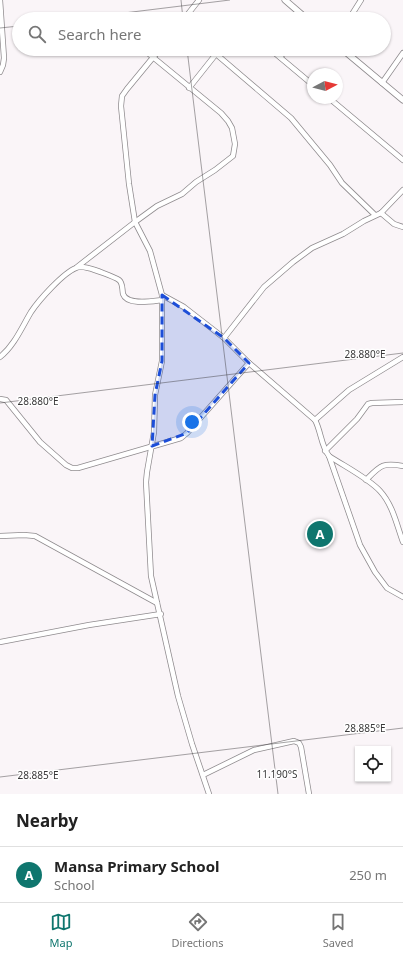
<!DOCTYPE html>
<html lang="en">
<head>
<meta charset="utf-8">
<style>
	body { margin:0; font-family:"Noto Sans",sans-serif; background:#f2f2f2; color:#222 }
	.controls { position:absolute; right:12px; bottom:12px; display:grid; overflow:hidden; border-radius:0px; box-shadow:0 1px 3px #0004 }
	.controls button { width:36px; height:36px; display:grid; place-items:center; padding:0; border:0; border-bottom:1px solid #e0e0e0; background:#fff; color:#222; font:20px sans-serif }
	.compass { position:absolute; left:307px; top:68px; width:36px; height:36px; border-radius:50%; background:#fff; box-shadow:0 1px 3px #0004; rotate:83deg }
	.you { position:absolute; left:192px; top:422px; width:14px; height:14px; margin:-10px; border:3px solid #fff; border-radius:50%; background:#1a73e8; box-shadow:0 0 0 6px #1a73e833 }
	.badge { display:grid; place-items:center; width:26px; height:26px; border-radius:50%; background:#0f766e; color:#fff; font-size:13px; font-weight:700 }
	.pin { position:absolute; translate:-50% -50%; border:2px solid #fff; box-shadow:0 1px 4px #0006 }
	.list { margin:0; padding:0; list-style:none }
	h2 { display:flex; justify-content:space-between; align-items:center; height:52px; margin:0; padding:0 16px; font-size:17px }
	h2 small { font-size:13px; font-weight:400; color:#767676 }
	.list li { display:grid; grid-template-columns:26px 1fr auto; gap:12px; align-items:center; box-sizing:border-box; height:56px; padding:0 16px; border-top:1px solid #e0e0e0 }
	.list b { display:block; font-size:15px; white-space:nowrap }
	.list p { margin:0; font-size:13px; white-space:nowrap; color:#767676 }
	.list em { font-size:13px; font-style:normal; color:#767676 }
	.icon { flex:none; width:22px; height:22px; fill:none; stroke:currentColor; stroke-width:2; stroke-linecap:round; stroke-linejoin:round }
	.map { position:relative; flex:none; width:403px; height:794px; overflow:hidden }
	.search { position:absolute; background:#fff; box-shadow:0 1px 3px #0004; left:12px; right:12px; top:12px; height:44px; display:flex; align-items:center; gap:10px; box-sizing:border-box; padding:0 14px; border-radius:22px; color:#767676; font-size:15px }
	.sheet { height:108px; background:#fff }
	nav { display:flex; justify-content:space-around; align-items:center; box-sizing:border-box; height:56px; border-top:1px solid #e0e0e0; background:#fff; font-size:11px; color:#767676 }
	nav a { display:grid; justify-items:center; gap:2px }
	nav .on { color:#0f766e }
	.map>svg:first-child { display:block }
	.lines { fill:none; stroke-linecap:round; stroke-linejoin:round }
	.minor-casing { stroke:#8f8b8e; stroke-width:6 }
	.tertiary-casing { stroke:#8f8b8e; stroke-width:7 }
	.minor { stroke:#fff; stroke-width:4.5 }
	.tertiary { stroke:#fff; stroke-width:5.5 }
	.marked { fill:#1d4ed8; fill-opacity:0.2; stroke:#1d4ed8; stroke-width:3; stroke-dasharray:8 5; stroke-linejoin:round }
	.ticks { fill:none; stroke:#393839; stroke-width:1; stroke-opacity:0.45 }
	.ticks-label { font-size:10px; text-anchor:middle; fill:#393839; stroke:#fff; stroke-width:3; stroke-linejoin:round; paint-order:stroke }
</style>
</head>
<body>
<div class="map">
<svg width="403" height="794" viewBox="0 0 403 794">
	<rect width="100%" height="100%" fill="#faf5f8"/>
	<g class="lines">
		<g class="minor-casing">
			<g id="minor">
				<path d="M 184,19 L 199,0"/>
				<path d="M 349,19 L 361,0"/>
				<path d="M 160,49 L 127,89 L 122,96 L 121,106 L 129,184 L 135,222 L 150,251 L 162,295 L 162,361 L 155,395 L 154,432 L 147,472 L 146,482 L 151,576 L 178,696 L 192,744 L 209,794"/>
				<path d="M 270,49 L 313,85"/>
				<path d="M 216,54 L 291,118 L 330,165 L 342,183 L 375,215"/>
				<path d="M 280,57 L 287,49"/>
				<path d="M 0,72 L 3,65 L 4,58 L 0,0"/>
				<path d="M 382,83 L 403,53"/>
				<path d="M 189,88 L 220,49"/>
				<path d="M 329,98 L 403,160"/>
				<path d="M 381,213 L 394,224 L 403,227"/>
				<path d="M 77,267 L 135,222 L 157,206 L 182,194 L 196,182 L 215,170 L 233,156 L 235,144 L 232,128 L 228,121 L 221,113 L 143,49"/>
				<path d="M 162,295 L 184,307 L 224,338 L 249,363 L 315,420 C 321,431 321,446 329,456 C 344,466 368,478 380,491 C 393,505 397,526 403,542"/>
				<path d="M 224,338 L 264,287 L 293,262 L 312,248 L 343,234 L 364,221 L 381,213 L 403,190"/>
				<path d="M 0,357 C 14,346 22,327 31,312 C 39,300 63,273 76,268 C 79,266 84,267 88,268 C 93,269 115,277 119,280 C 123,283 122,289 123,294 C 127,306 153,301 162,300"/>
				<path d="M 0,399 L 6,400 L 40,442 L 66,465 L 72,468 L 78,468 L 181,438 L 187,433 L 249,363"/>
				<path d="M 315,420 L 349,390 L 403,357"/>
				<path d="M 325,451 L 357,419 L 368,404 L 372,403 L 403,402"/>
				<path d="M 329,456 L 360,545 L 375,572 L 387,588 L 403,597"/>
				<path d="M 366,480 C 380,466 382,462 403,466"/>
				<path d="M 0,536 L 24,535 L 35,536 L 157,603"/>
				<path d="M 0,642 L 89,625 L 161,614"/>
				<path d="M 203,775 L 254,750 L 294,741 L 299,743 L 301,747 L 309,794"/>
			</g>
		</g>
		<g class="tertiary-casing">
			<g id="tertiary">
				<path d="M 285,0 L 307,19"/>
				<path d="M 342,49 L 403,100"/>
			</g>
		</g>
		<use href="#minor" class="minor"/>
		<use href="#tertiary" class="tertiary"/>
	</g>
	<path class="marked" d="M 162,295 L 224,338 L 249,363 L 187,433 L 152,446 L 155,395 L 162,361 Z"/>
	<path class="ticks" d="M 181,0 L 183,19M 75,19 L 230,0M 0,28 L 19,26M 187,49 L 278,794M 0,403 L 403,353M 0,777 L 403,728"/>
	<g class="ticks-label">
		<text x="365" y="358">28.880°E</text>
		<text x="38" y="405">28.880°E</text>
		<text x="365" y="732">28.885°E</text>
		<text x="277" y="778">11.190°S</text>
		<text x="38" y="779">28.885°E</text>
	</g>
</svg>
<div class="controls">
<button><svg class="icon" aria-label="locate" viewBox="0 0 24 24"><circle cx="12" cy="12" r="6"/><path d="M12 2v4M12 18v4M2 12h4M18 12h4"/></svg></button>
</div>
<svg class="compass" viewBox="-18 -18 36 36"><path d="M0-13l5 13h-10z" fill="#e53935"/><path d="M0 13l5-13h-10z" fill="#767676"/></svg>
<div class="you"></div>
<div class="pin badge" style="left:320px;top:534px">A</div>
<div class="search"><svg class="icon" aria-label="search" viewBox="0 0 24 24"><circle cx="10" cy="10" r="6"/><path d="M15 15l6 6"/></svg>Search here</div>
</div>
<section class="sheet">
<h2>Nearby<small></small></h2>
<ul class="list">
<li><span class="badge">A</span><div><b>Mansa Primary School</b><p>School</p></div><em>250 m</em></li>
</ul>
</section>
<nav>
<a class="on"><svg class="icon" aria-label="map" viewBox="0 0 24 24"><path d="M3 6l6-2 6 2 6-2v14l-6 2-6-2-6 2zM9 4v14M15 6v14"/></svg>Map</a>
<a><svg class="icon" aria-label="directions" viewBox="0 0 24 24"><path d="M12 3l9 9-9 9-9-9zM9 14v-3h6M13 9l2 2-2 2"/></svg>Directions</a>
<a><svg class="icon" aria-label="saved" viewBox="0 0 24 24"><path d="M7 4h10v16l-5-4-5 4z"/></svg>Saved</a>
</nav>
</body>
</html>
